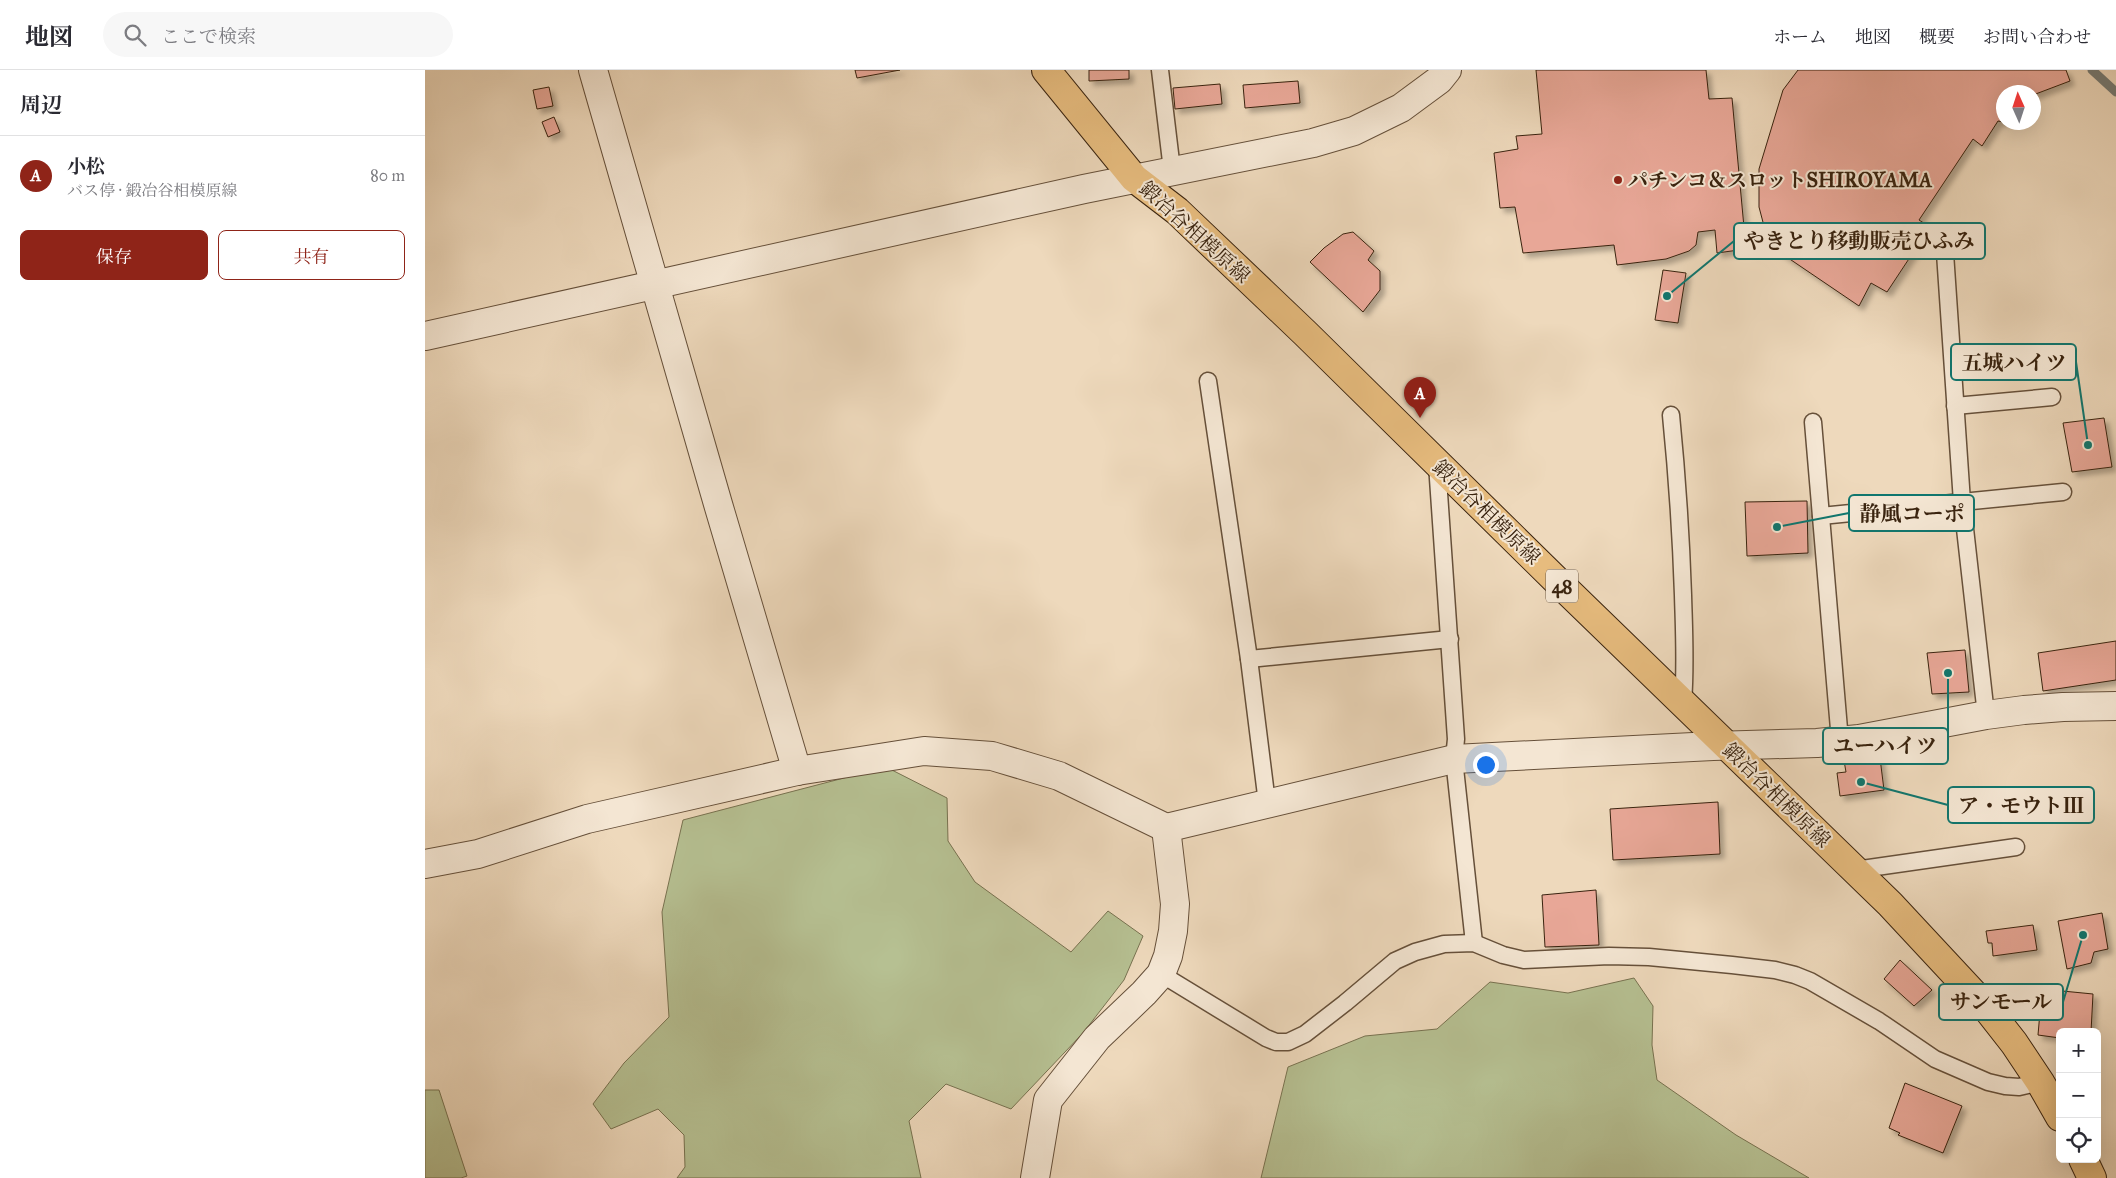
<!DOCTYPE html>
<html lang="ja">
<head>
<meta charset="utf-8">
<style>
	body { margin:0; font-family:"IM FELL Great Primer","Noto Serif JP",serif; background:#f7f7f7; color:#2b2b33 }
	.controls { position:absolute; right:15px; bottom:15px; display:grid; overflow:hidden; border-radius:8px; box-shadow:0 5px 20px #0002 }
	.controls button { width:45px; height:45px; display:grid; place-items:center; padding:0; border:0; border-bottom:1px solid #e1e1e2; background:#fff; color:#2b2b33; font:25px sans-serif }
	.compass { position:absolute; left:1571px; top:15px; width:45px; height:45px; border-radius:50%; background:#fff; box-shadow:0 5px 20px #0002; rotate:357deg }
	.you { position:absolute; left:1060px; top:694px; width:18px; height:18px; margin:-12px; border:4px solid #fff; border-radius:50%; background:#1a73e8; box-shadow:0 0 0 8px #1a73e833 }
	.badge { display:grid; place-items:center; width:32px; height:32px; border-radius:50%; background:#8f2418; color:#fff; font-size:16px; font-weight:700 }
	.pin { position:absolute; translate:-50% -41px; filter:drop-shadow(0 1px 2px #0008) }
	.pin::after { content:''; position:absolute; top:26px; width:18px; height:15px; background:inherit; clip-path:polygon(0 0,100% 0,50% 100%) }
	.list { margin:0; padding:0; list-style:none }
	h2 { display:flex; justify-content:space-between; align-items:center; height:65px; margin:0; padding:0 20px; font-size:21px }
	h2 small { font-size:16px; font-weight:400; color:#7c7c81 }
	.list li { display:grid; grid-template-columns:32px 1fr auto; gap:15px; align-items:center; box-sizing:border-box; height:80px; padding:0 20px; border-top:1px solid #e1e1e2 }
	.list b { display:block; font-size:19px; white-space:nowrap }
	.list p { margin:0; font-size:16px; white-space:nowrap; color:#7c7c81 }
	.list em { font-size:16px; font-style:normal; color:#7c7c81 }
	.actions { display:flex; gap:10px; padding:15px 20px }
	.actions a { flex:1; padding:11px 0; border:1px solid #8f2418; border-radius:8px; text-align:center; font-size:18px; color:#8f2418 }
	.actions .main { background:#8f2418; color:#fff }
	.icon { flex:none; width:28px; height:28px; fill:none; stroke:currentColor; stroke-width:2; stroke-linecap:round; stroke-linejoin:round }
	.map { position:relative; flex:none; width:1691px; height:1108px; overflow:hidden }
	header { display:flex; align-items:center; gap:30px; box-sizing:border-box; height:70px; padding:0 25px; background:#fff; border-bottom:1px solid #e1e1e2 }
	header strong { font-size:24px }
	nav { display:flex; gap:28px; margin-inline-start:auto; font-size:18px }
	.search { width:350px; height:45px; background:#f7f7f7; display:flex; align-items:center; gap:12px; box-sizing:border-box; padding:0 18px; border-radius:28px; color:#7c7c81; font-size:19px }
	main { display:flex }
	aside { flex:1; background:#fff }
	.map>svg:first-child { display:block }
	.green { fill:#b6c092; stroke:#787250 }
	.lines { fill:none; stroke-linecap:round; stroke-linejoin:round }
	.stream { stroke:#767c76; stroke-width:9 }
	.building { fill:#e8a797; stroke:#39230f; filter:url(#shadow) }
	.service-casing { stroke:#66503a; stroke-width:19 }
	.minor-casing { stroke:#66503a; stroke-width:30 }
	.tertiary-casing { stroke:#66503a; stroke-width:30 }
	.primary-casing { stroke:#39230f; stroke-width:30 }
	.service { stroke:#f4e6d3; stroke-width:16 }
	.minor { stroke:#f4e6d3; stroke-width:28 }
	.tertiary { stroke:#f4e6d3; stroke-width:28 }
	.primary { stroke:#e7bc7e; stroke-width:28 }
	.poi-dot { fill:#8f2418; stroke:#f4e6d3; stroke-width:2 }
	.labels { text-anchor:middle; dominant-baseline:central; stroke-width:4; stroke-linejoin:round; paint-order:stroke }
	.shield { fill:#f4e6d3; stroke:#715e4a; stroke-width:1 }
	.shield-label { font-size:19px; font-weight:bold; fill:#39230f }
	.poi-label { font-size:20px; font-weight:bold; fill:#39230f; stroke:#f4e6d3; text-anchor:start }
	.street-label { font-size:20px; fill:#39230f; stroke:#f4e6d3 }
	.leader { fill:none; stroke:#0f766e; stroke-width:2 }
	.callout-dot { fill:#0f766e; stroke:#f4e6d3; stroke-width:2 }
	.callout { fill:#f4e6d3; stroke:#0f766e; stroke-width:2 }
	.callout-label { font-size:21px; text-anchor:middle; font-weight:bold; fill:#39230f }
</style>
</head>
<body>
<header>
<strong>地図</strong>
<div class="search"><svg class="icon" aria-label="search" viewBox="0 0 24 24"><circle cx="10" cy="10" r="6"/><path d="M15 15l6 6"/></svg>ここで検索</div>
<nav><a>ホーム</a><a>地図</a><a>概要</a><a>お問い合わせ</a></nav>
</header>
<main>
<aside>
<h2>周辺<small></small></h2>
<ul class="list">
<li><span class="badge">A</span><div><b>小松</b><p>バス停 · 鍛冶谷相模原線</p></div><em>80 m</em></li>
</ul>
<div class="actions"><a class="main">保存</a><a>共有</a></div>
</aside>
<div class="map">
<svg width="1691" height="1108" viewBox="0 0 1691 1108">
	<defs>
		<filter id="shadow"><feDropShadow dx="4.5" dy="4.5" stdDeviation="2.5" flood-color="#0004"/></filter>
	</defs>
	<rect width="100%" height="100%" fill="#eed9bc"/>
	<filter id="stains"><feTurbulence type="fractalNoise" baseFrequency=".004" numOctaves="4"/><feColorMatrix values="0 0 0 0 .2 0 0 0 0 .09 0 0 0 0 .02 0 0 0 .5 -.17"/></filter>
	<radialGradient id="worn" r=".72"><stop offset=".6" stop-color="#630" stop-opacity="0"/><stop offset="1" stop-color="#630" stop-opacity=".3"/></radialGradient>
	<g class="green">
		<path d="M 461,697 L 522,728 L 523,771 L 550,812 L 646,882 L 683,841 L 718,866 L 699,910 L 658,963 L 586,1039 L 521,1014 L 484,1051 L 496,1108 L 252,1108 L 260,1097 L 259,1065 L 233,1039 L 186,1059 L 168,1034 L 199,993 L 244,947 L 237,842 L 258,750 Z"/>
		<path d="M 1209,908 L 1228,936 L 1227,975 L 1232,1010 L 1311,1065 L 1384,1108 L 836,1108 L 863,997 L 940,966 L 1012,959 L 1065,912 L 1143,923 Z"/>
		<path d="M 0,1020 L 14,1020 L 42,1106 L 36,1108 L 0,1108 Z"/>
	</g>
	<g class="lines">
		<path class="stream" d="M 1667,0 L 1691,22"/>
	</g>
	<g class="building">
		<path d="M 430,0 L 475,0 L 432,8 Z"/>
		<path d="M 664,0 L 704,0 L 704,9 L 664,11 Z"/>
		<path d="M 1111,0 L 1281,0 L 1284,29 L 1307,28 L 1321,179 L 1292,183 L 1290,160 L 1273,162 L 1271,175 L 1264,181 L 1241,189 L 1192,195 L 1189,175 L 1098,183 L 1090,137 L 1075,138 L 1069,83 L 1093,79 L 1091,66 L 1117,64 Z"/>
		<path d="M 1373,0 L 1641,0 L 1645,11 L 1608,25 L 1608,22 L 1578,22 L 1578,52 L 1573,51 L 1557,76 L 1548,69 L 1494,150 L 1505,157 L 1462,222 L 1446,213 L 1434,236 L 1344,175 L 1334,137 L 1334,99 L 1358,20 Z"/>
		<path d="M 873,11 L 875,33 L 820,38 L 818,15 Z"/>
		<path d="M 795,14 L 797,34 L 750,39 L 748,18 Z"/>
		<path d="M 124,17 L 128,36 L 112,39 L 108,20 Z"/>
		<path d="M 129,47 L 135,62 L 123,67 L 117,52 Z"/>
		<path d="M 928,162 L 949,181 L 943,190 L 955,201 L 955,220 L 938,242 L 885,192 L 899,178 L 918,164 Z"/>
		<path d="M 1238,200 L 1261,203 L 1253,253 L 1230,250 Z"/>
		<path d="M 1679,348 L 1687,397 L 1647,402 L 1638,353 Z"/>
		<path d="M 1382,431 L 1383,483 L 1322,486 L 1320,432 Z"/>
		<path d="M 1691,571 L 1691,610 L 1618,621 L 1613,583 Z"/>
		<path d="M 1540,580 L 1544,622 L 1507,624 L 1502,583 Z"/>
		<path d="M 1454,680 L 1459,720 L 1415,726 L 1412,703 L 1421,702 L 1418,685 Z"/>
		<path d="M 1293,732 L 1295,784 L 1188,790 L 1185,739 Z"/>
		<path d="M 1171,820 L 1174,875 L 1120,877 L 1117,825 Z"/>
		<path d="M 1677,843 L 1683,879 L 1669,882 L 1666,893 L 1642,899 L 1633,851 Z"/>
		<path d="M 1608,855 L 1612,880 L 1568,886 L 1567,873 L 1563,873 L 1561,861 Z"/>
		<path d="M 1475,890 L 1507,920 L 1489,936 L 1459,909 Z"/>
		<path d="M 1617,919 L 1668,924 L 1666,962 L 1635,962 L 1635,968 L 1613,965 Z"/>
		<path d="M 1480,1013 L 1537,1036 L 1518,1083 L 1473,1065 L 1475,1063 L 1464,1058 Z"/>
	</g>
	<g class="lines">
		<g class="service-casing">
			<g id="service">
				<path d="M 735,0 L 747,100"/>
				<path d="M 1520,183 L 1537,432 L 1561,645"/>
				<path d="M 783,311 L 824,589 L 842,733"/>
				<path d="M 1530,336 L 1627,327"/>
				<path d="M 1246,345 C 1252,405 1256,465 1258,525 C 1259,561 1261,596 1258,632"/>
				<path d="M 1388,352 L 1415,671"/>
				<path d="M 1012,394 L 1031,669 L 1029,689 L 1049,873"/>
				<path d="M 1396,446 L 1638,422"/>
				<path d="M 824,589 L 1025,569"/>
				<path d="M 1430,800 L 1591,777"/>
				<path d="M 736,904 L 841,968 L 851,972 L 863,972 L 880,964 L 920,933 L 970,891 L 990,882 L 1019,874 L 1049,873 L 1078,885 L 1099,890 L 1184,886 L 1224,887 L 1307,895 L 1350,900 L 1370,905 L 1385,911 L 1454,951 L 1510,989 L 1563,1012 L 1580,1016 L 1594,1017 L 1615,1012"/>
			</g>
		</g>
		<g class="minor-casing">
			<g id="minor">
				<path d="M 168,0 L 293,434 L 372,701"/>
				<path d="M 0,794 L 53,784 L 162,749 L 372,701 L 499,681 L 567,686 L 634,706 L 741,758 L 1029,689 L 1288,676 L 1392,673 L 1434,669 L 1561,645 L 1599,640 L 1638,637 L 1691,636"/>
				<path d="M 610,1108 L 623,1030 L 672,968 L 719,923 L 736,904 L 743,886 L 748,861 L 750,834 L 741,758"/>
			</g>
		</g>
		<g class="tertiary-casing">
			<path id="tertiary" d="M 0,266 L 659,119 L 888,73 L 929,61 L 976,38 L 1014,10 L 1022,0"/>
		</g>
		<g class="primary-casing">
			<g id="primary">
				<path d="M 621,0 L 709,108 L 752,141 L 880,263 L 1133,512 L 1465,834 L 1560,936 L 1589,973 L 1615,1012 L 1635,1047"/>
				<path d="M 1658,1089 L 1667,1108"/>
			</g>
		</g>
		<use href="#service" class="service"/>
		<use href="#minor" class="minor"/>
		<use href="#tertiary" class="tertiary"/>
		<use href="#primary" class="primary"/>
	</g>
	<circle class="poi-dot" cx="1193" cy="110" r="5"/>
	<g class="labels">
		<rect class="shield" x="1121" y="499.5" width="32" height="33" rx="4"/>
		<g class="shield-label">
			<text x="1137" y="516">48</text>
		</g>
		<g class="poi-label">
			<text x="1203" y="110">パチンコ＆スロットSHIROYAMA</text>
		</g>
		<g class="street-label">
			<text transform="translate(770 162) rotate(42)">鍛冶谷相模原線</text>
			<text transform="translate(1062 442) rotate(44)">鍛冶谷相模原線</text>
			<text transform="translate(1352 725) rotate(44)">鍛冶谷相模原線</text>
		</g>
	</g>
	<path class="leader" d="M1242 226L1309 171M1663 375L1651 292M1352 457L1424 443M1523 603L1523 676M1436 712L1523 735M1658 865L1638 932"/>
	<g class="callout-dot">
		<circle cx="1242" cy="226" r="5"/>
		<circle cx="1663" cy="375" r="5"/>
		<circle cx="1352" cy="457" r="5"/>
		<circle cx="1523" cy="603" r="5"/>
		<circle cx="1436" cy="712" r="5"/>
		<circle cx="1658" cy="865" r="5"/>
	</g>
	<g class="callout">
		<rect x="1309" y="153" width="251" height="36" rx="5"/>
		<rect x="1526" y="274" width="125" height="36" rx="5"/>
		<rect x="1424" y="425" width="125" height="36" rx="5"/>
		<rect x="1398" y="658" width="125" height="36" rx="5"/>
		<rect x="1523" y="717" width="146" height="36" rx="5"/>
		<rect x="1514" y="914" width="124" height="36" rx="5"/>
	</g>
	<g class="callout-label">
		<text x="1434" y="178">やきとり移動販売ひふみ</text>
		<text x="1589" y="300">五城ハイツ</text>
		<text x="1487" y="451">静風コーポ</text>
		<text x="1460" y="683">ユーハイツ</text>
		<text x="1596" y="743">ア・モウトⅢ</text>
		<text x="1576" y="939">サンモール</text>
	</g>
	<rect width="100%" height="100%" filter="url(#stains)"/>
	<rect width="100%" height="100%" fill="url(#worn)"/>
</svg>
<div class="controls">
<button>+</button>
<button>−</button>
<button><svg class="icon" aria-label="locate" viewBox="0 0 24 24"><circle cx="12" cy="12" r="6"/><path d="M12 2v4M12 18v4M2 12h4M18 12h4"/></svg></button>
</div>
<svg class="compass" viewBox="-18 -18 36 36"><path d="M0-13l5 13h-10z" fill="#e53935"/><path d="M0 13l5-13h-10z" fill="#7c7c81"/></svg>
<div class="you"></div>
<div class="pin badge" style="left:995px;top:348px">A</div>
</div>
</main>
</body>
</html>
